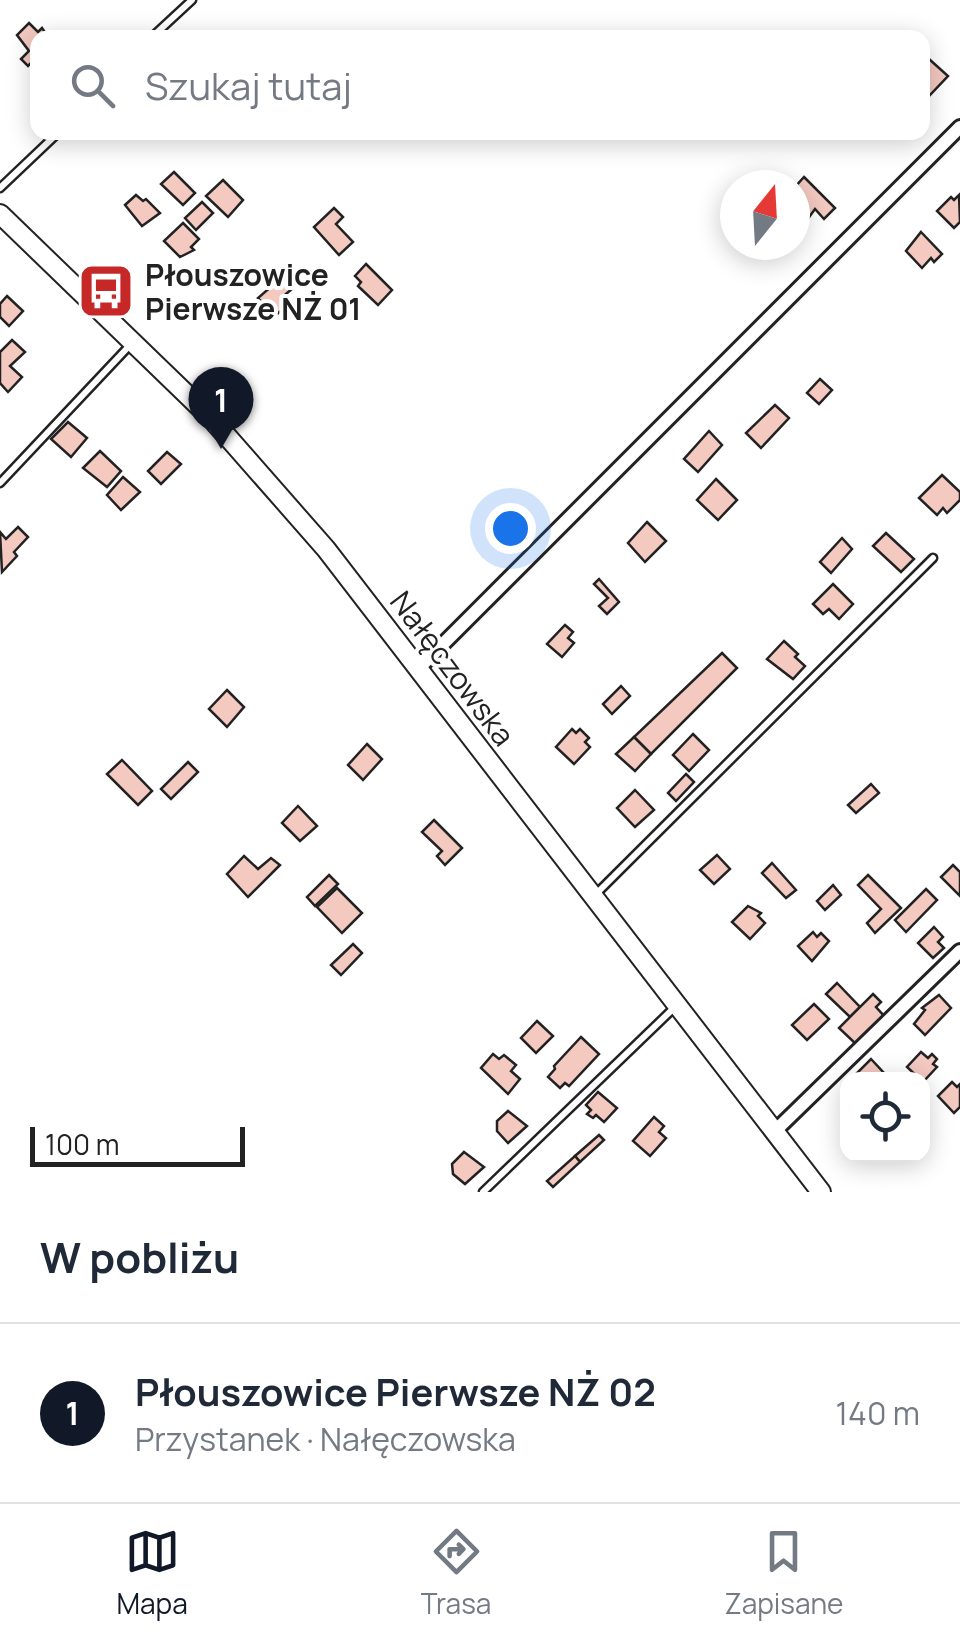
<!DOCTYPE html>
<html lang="pl">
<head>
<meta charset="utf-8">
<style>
	body { margin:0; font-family:Manrope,sans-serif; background:#f2f2f3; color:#1f2937 }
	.controls { position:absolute; right:30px; bottom:30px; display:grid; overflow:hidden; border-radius:20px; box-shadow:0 5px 25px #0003 }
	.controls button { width:90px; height:90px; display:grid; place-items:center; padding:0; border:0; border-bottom:2px solid #e0e1e3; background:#fff; color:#1f2937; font:50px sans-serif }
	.compass { position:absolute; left:720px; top:170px; width:90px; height:90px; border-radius:50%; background:#fff; box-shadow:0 5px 25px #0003; rotate:18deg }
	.scale { position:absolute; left:30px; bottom:25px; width:215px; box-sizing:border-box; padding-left:10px; border:5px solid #222; border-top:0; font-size:28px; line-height:35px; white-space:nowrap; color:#222; -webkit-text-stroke:8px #fff; paint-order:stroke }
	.you { position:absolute; left:510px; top:528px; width:35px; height:35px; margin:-25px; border:8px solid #fff; border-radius:50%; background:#1a73e8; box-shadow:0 0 0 15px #1a73e833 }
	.badge { display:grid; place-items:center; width:65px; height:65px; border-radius:50%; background:#111827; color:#fff; font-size:32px; font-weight:700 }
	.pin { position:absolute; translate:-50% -82px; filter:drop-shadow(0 2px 5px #0008) }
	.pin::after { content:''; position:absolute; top:52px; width:35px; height:30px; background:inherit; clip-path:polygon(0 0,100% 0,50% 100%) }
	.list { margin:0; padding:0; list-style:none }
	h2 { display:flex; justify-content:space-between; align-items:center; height:130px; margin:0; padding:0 40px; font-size:42px }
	h2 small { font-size:32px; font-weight:400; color:#747a83 }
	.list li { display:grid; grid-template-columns:65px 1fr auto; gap:30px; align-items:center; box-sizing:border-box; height:180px; padding:0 40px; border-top:2px solid #e0e1e3 }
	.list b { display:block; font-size:38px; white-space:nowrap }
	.list p { margin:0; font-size:32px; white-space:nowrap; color:#747a83 }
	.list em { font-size:32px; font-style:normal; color:#747a83 }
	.icon { flex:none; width:55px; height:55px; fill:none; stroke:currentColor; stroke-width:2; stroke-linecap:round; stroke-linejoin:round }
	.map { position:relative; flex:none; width:960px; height:1192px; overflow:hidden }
	.search { position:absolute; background:#fff; box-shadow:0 5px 25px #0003; left:30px; right:30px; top:30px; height:110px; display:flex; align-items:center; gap:25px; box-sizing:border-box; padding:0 35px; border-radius:20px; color:#747a83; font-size:38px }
	.sheet { height:310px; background:#fff }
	nav { display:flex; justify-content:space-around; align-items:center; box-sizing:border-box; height:140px; border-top:2px solid #e0e1e3; background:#fff; font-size:28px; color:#747a83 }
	nav a { display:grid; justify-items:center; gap:5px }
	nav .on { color:#111827 }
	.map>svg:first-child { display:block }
	.building { fill:#f3c9c0; stroke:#222; stroke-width:2.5 }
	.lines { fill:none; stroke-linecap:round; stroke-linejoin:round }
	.service-casing { stroke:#222; stroke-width:11 }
	.minor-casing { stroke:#222; stroke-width:18 }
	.secondary-casing { stroke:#222; stroke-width:22 }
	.service { stroke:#fff; stroke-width:6 }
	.minor { stroke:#fff; stroke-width:12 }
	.secondary { stroke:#fff; stroke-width:18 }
	.labels { text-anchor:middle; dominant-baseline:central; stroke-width:8; stroke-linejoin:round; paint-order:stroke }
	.poi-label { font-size:30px; font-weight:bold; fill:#222; stroke:#fff; text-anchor:start }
	.street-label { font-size:30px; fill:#222; stroke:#fff }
</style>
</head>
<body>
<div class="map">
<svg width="960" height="1192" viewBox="0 0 960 1192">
	<rect width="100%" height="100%" fill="#fff"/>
	<g class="building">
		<path d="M 29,23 L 38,32 L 42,28 L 49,38 L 38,38 L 38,56 L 28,66 L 21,59 L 29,51 L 17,35 Z"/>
		<path d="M 929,59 L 948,76 L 930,95 L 922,88 L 922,66 Z"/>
		<path d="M 174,172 L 195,193 L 183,205 L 161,184 Z"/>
		<path d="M 804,177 L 835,208 L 824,219 L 815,209 L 807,220 L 796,208 L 795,198 L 799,194 L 795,187 Z"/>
		<path d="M 223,180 L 243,200 L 228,217 L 206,196 Z"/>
		<path d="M 136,195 L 143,201 L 146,199 L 160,213 L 142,226 L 125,205 Z"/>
		<path d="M 959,195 L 960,222 L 954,228 L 937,211 L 951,197 L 954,200 Z"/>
		<path d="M 202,202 L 213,213 L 196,230 L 185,218 Z"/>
		<path d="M 334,208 L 343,217 L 336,224 L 353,242 L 339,255 L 314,227 Z"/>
		<path d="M 183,223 L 199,239 L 191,247 L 194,250 L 180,257 L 164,241 Z"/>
		<path d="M 921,232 L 942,254 L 934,262 L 931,258 L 922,268 L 906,251 Z"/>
		<path d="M 366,264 L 392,290 L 378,305 L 358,286 L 361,282 L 355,276 Z"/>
		<path d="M 281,278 L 292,289 L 286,294 L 292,301 L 275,316 L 258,298 Z"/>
		<path d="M 7,296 L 23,311 L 9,326 L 0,317 L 0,304 Z"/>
		<path d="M 12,340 L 25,352 L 10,366 L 22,377 L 8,392 L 0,383 L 0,352 Z"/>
		<path d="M 820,379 L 832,390 L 819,404 L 807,393 Z"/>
		<path d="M 775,405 L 789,418 L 761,448 L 746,433 Z"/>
		<path d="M 68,422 L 87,438 L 71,457 L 51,439 Z"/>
		<path d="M 709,431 L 722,445 L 698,472 L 684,459 Z"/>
		<path d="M 100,451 L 121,471 L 107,487 L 83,468 Z"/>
		<path d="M 167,452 L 181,464 L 161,484 L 148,471 Z"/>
		<path d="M 942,475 L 960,492 L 960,500 L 947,513 L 943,508 L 937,515 L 919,498 Z"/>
		<path d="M 123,477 L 140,492 L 121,510 L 107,495 Z"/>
		<path d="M 716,479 L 737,500 L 718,520 L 697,500 Z"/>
		<path d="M 647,522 L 666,541 L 645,562 L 628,543 Z"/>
		<path d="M 18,527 L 28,537 L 14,552 L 17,556 L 2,572 L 0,532 L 6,539 Z"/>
		<path d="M 886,533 L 914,559 L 901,572 L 873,546 Z"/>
		<path d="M 842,538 L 852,549 L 831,573 L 820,562 Z"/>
		<path d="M 599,579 L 619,602 L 607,614 L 599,606 L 608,598 L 594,584 Z"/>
		<path d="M 833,584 L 853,604 L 839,619 L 829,609 L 823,614 L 813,604 Z"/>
		<path d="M 565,625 L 573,632 L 568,638 L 574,643 L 562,657 L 547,644 Z"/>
		<path d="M 784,641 L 798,654 L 795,657 L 805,666 L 793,679 L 767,659 Z"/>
		<path d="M 722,653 L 737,668 L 651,754 L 634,737 Z"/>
		<path d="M 621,686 L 630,696 L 612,714 L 603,704 Z"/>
		<path d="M 227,690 L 244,707 L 227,727 L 209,709 Z"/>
		<path d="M 572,729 L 576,733 L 580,729 L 589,738 L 585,742 L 590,747 L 574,764 L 556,747 Z"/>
		<path d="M 693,734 L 709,750 L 689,771 L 673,755 Z"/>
		<path d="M 634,737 L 651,754 L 635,771 L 616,754 Z"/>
		<path d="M 367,744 L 382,759 L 363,780 L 348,765 Z"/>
		<path d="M 122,760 L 152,791 L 138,805 L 107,774 Z"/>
		<path d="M 188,762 L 198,772 L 171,799 L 161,789 Z"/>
		<path d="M 686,774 L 694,782 L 676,801 L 668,793 Z"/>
		<path d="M 871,784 L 879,793 L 856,813 L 848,805 Z"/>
		<path d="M 635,790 L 654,810 L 635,827 L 617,808 Z"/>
		<path d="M 298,806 L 317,826 L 300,841 L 282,823 Z"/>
		<path d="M 434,820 L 462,848 L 445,865 L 437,856 L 442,851 L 422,832 Z"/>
		<path d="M 717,855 L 730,869 L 714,884 L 700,870 Z"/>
		<path d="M 244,856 L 258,869 L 271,858 L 280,865 L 248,897 L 227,874 Z"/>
		<path d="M 772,863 L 796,890 L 786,898 L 762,873 Z"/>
		<path d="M 953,865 L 960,872 L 960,896 L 941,877 Z"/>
		<path d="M 329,875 L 338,884 L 315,906 L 307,897 Z"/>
		<path d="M 868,875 L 901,908 L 875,933 L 867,923 L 881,909 L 858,885 Z"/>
		<path d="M 833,885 L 841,895 L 825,910 L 817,901 Z"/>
		<path d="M 337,888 L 362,913 L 342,933 L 317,907 Z"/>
		<path d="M 926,889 L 937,900 L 906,932 L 895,920 Z"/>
		<path d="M 748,906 L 761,913 L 758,916 L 765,923 L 750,939 L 732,922 Z"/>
		<path d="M 934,927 L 943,937 L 938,942 L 944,948 L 933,958 L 918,943 Z"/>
		<path d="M 813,932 L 817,937 L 821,933 L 829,941 L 812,961 L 798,946 Z"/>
		<path d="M 353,944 L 362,953 L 341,975 L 331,965 Z"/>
		<path d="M 837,983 L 860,1007 L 850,1017 L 826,994 Z"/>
		<path d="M 873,994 L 881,1002 L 876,1007 L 885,1017 L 857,1045 L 839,1028 Z"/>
		<path d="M 939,995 L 951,1008 L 925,1035 L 914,1024 L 925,1010 L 922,1008 Z"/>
		<path d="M 814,1004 L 829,1019 L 807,1040 L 792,1025 Z"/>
		<path d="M 537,1021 L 553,1036 L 536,1053 L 521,1038 Z"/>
		<path d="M 581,1037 L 599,1054 L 569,1086 L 565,1083 L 560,1088 L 548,1077 L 555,1069 L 554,1066 Z"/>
		<path d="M 921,1052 L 928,1058 L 932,1054 L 937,1059 L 933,1064 L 937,1067 L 923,1082 L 907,1067 Z"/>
		<path d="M 493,1054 L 499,1059 L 504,1055 L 516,1065 L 511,1071 L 520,1079 L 508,1094 L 481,1068 Z"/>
		<path d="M 871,1059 L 884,1073 L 877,1080 L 859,1080 L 855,1075 Z"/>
		<path d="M 952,1082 L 957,1087 L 960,1084 L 960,1107 L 954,1113 L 938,1096 Z"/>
		<path d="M 598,1092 L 617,1108 L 604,1122 L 596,1115 L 593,1118 L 587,1114 L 591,1110 L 586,1105 Z"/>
		<path d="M 508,1111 L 527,1126 L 508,1143 L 497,1131 L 497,1121 Z"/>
		<path d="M 654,1117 L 664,1126 L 659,1132 L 666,1138 L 650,1156 L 633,1141 Z"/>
		<path d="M 599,1135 L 604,1140 L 580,1162 L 575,1156 Z"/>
		<path d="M 464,1152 L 484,1167 L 465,1184 L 453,1174 L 452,1164 Z"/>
		<path d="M 575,1156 L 580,1162 L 553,1187 L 547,1181 Z"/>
	</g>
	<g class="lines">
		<g class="service-casing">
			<g id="service">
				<path d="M 151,38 L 192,0"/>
				<path d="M 0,188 L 59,132"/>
				<path d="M 0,483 L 132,343"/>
				<path d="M 595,895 L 933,558"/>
				<path d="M 483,1192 L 676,1006"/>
			</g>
		</g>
		<g class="minor-casing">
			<g id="minor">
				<path d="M 419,668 L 960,127"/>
				<path d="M 774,1132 L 960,951"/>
			</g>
		</g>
		<g class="secondary-casing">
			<path id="secondary" d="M 0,214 L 211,418 L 326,549 L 821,1192"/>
		</g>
		<use href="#service" class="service"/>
		<use href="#minor" class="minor"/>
		<use href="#secondary" class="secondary"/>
	</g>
	<defs>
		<g id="bus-square" transform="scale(2.875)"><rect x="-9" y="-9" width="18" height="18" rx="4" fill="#c62828" stroke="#fff"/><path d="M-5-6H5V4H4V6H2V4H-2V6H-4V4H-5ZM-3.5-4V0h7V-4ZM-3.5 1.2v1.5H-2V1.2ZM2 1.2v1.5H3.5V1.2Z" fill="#fff"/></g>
	</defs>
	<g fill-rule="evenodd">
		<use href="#bus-square" x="106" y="291"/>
	</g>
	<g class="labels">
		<g class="poi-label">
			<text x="145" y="274">Płouszowice<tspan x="145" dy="34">Pierwsze NŻ 01</tspan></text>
		</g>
		<g class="street-label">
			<text transform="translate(453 668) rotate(53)">Nałęczowska</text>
		</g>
	</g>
</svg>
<div class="controls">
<button><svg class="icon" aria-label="locate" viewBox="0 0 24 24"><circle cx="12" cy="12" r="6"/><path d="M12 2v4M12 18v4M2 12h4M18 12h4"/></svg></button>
</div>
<svg class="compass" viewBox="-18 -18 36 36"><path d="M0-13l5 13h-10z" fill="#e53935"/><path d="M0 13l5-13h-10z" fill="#747a83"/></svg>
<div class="scale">100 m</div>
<div class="you"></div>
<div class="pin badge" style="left:221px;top:449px">1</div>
<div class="search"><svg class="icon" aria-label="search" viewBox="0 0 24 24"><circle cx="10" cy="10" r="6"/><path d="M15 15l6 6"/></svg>Szukaj tutaj</div>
</div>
<section class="sheet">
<h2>W pobliżu<small></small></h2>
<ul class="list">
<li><span class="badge">1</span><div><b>Płouszowice Pierwsze NŻ 02</b><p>Przystanek · Nałęczowska</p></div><em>140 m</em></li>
</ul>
</section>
<nav>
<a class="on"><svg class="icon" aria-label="map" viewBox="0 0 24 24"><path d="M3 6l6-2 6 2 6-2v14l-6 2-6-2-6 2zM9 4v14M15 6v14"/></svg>Mapa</a>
<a><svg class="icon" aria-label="directions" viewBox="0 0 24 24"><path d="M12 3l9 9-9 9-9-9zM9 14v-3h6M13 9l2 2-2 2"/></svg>Trasa</a>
<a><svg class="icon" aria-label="saved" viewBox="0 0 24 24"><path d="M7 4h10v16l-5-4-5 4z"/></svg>Zapisane</a>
</nav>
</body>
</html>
